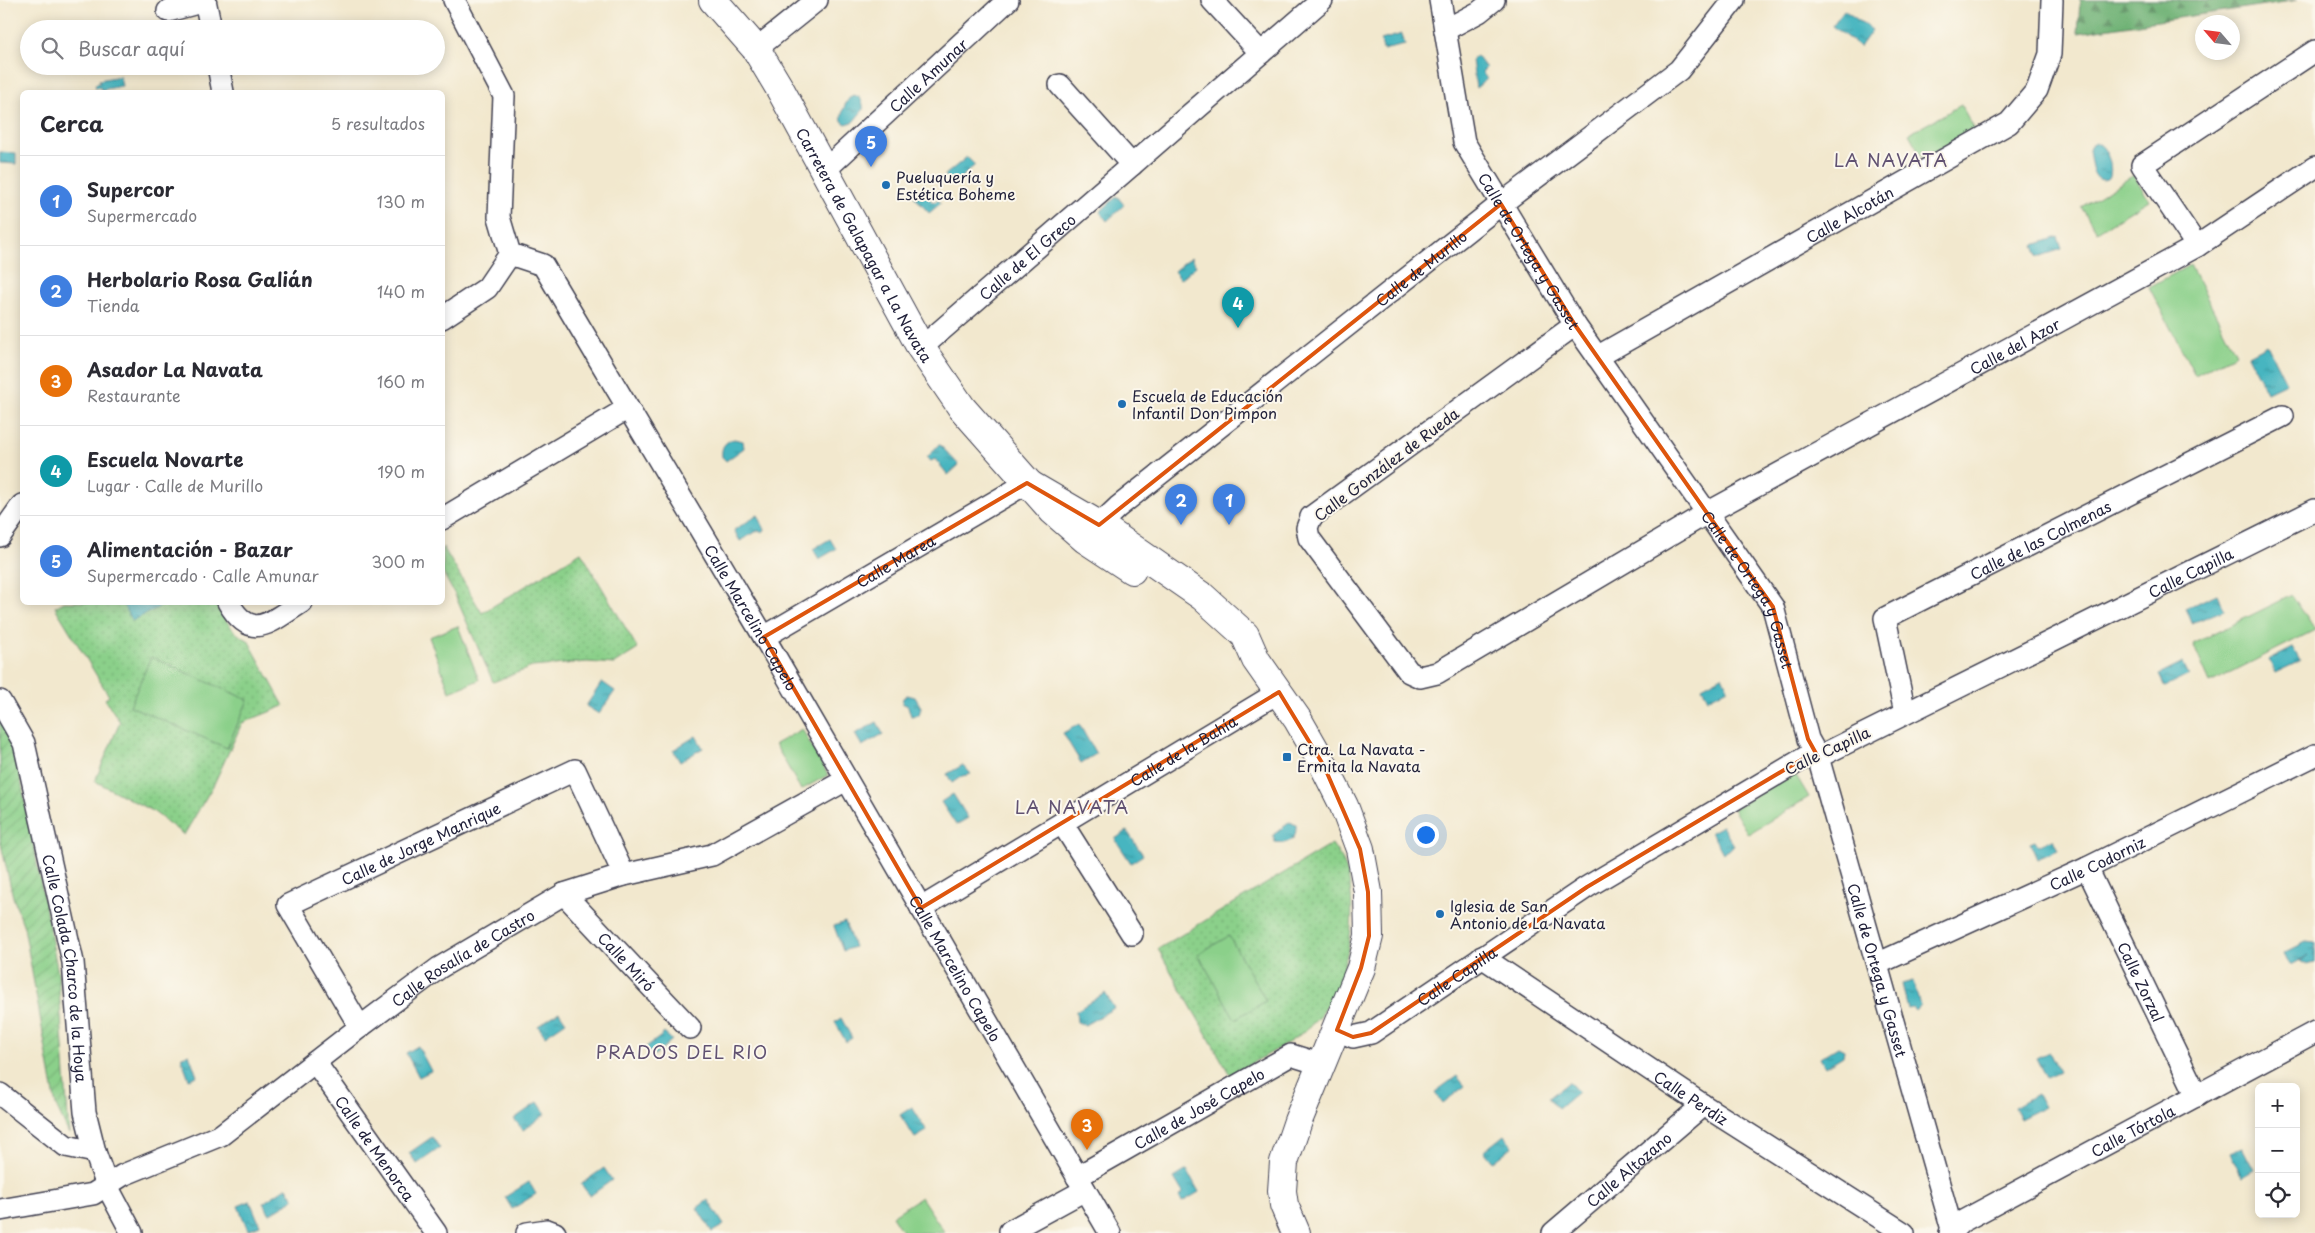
<!DOCTYPE html>
<html lang="es">
<head>
<meta charset="utf-8">
<style>
	body { margin:0; font-family:"Playpen Sans",sans-serif; background:#f2f2f3; color:#2b2b33 }
	.controls { position:absolute; right:15px; bottom:15px; display:grid; overflow:hidden; border-radius:8px; box-shadow:0 2px 12px #0003 }
	.controls button { width:45px; height:45px; display:grid; place-items:center; padding:0; border:0; border-bottom:1px solid #e1e1e2; background:#fff; color:#2b2b33; font:25px sans-serif }
	.compass { position:absolute; left:2195px; top:15px; width:45px; height:45px; border-radius:50%; background:#fff; box-shadow:0 2px 12px #0003; rotate:298deg }
	.you { position:absolute; left:1425px; top:834px; width:18px; height:18px; margin:-12px; border:4px solid #fff; border-radius:50%; background:#1a73e8; box-shadow:0 0 0 8px #1a73e833 }
	.badge { display:grid; place-items:center; width:32px; height:32px; border-radius:50%; background:#1f6fb2; color:#fff; font-size:16px; font-weight:700 }
	.pin { position:absolute; translate:-50% -41px; filter:drop-shadow(0 1px 2px #0008) }
	.pin::after { content:''; position:absolute; top:26px; width:18px; height:15px; background:inherit; clip-path:polygon(0 0,100% 0,50% 100%) }
	.list { margin:0; padding:0; list-style:none }
	h2 { display:flex; justify-content:space-between; align-items:center; height:65px; margin:0; padding:0 20px; font-size:21px }
	h2 small { font-size:16px; font-weight:400; color:#7c7c81 }
	.list li { display:grid; grid-template-columns:32px 1fr auto; gap:15px; align-items:center; box-sizing:border-box; height:90px; padding:0 20px; border-top:1px solid #e1e1e2 }
	.list b { display:block; font-size:19px; white-space:nowrap }
	.list p { margin:0; font-size:16px; white-space:nowrap; color:#7c7c81 }
	.list em { font-size:16px; font-style:normal; color:#7c7c81 }
	.icon { flex:none; width:28px; height:28px; fill:none; stroke:currentColor; stroke-width:2; stroke-linecap:round; stroke-linejoin:round }
	.map { position:relative; flex:none; width:2315px; height:1233px; overflow:hidden }
	.search { position:absolute; background:#fff; box-shadow:0 2px 12px #0003; left:20px; top:20px; width:425px; height:55px; display:flex; align-items:center; gap:12px; box-sizing:border-box; padding:0 18px; border-radius:28px; color:#7c7c81; font-size:19px }
	.panel { position:absolute; background:#fff; box-shadow:0 2px 12px #0003; left:20px; top:90px; width:425px; height:515px; border-radius:8px }
	.map>svg:first-child { display:block }
	.grass { fill:url(#grass-dots); stroke:#567962 }
	.forest { fill:url(#forest-firs); stroke:#496a58 }
	.garden { fill:url(#garden-furrows); stroke:#567962 }
	.pitch { fill:#8bd08a; stroke:#567962 }
	.water { fill:url(#water-ripples); stroke:#346c7e }
	.lines { fill:none; stroke-linecap:round; stroke-linejoin:round }
	.street-casing { stroke:#414051; stroke-width:24 }
	.secondary-casing { stroke:#414051; stroke-width:30 }
	.street { stroke:#fff; stroke-width:21 }
	.secondary { stroke:#fff; stroke-width:28 }
	.marked { fill:none; stroke:#de560e; stroke-width:4; stroke-linejoin:round }
	.poi-dot { fill:#1f6fb2; stroke:#fbf7ec; stroke-width:2 }
	.labels { text-anchor:middle; dominant-baseline:central; stroke-width:4; stroke-linejoin:round; paint-order:stroke }
	.street-label { font-size:15px; fill:#22223b; stroke:#fbf7ec }
	.poi-label { font-size:15px; fill:#22223b; stroke:#fbf7ec; text-anchor:start }
	.quarter-label { font-size:18px; letter-spacing:1px; fill:#615272; stroke:#fbf7ec }
</style>
</head>
<body>
<div class="map">
<svg width="2315" height="1233" viewBox="0 0 2315 1233">
	<defs>
		<pattern id="grass-dots" width="8" height="8" patternUnits="userSpaceOnUse" patternTransform="scale(1.25)"><rect width="8" height="8" fill="#8bd08a"/><path d="M2 2h.1M6 6h.1" fill="none" stroke="#78b278" stroke-width="1.8" stroke-linecap="round"/></pattern>
		<pattern id="forest-firs" width="22" height="20" patternUnits="userSpaceOnUse" patternTransform="scale(1.25)"><rect width="22" height="20" fill="#70b276"/><path d="M5 1l3.5 6h-7zM16 11l3.5 6h-7z" fill="#5c9062"/></pattern>
		<pattern id="garden-furrows" width="10" height="10" patternUnits="userSpaceOnUse" patternTransform="scale(1.25)"><rect width="10" height="10" fill="#8bd08a"/><path d="M-1 1l2-2M0 10L10 0M9 11l2-2" fill="none" stroke="#78b278"/></pattern>
		<pattern id="water-ripples" width="26" height="14" patternUnits="userSpaceOnUse" patternTransform="scale(1.25)"><rect width="26" height="14" fill="#46b5c0"/><path d="M2 4q2-2 4 0t4 0M15 11q2-2 4 0t4 0" fill="none" stroke="#3a939d"/></pattern>
	</defs>
	<rect width="100%" height="100%" fill="#fbf7ec"/>
	<filter id="ink" filterUnits="userSpaceOnUse"><feTurbulence type="fractalNoise" baseFrequency=".02" numOctaves="2"/><feDisplacementMap in="SourceGraphic" scale="10" xChannelSelector="R" yChannelSelector="G"/><feConvolveMatrix kernelMatrix="1 2 1 2 8 2 1 2 1" color-interpolation-filters="sRGB"/></filter>
	<filter id="wash" filterUnits="userSpaceOnUse"><feTurbulence type="fractalNoise" baseFrequency=".0096" numOctaves="4" result="noise"/><feDisplacementMap in="SourceGraphic" scale="20" xChannelSelector="R" yChannelSelector="G"/><feGaussianBlur stdDeviation="1.12" result="paint"/><feColorMatrix in="noise" values="0 0 0 0 0 0 0 0 0 0 0 0 0 0 0 0 0 1.4 0 .05"/><feComposite in="paint" operator="in"/></filter>
	<g filter="url(#wash)">
		<rect width="100%" height="100%" fill="#f2e8ce"/>
		<g class="grass">
			<path d="M 443,547 L 482,613 L 581,552 L 638,649 L 614,664 L 587,662 L 532,667 L 493,682 L 455,595 L 443,573 Z"/>
			<path d="M 64,602 L 216,603 C 225,618 231,633 248,640 L 284,706 L 242,723 L 214,784 L 184,835 L 154,812 L 95,781 L 120,722 L 105,699 L 109,696 L 55,607 Z"/>
			<path d="M 1332,844 C 1336,850 1341,857 1344,863 C 1361,906 1349,982 1319,1017 C 1297,1043 1259,1058 1230,1075 L 1158,949 Z"/>
		</g>
		<path class="forest" d="M 2080,0 L 2298,0 L 2078,33 Z"/>
		<path class="garden" d="M 0,718 L 13,739 L 58,973 L 69,1134 L 56,1106 L 24,927 L 13,897 L 0,840 Z"/>
		<g class="pitch">
			<path d="M 1961,105 L 1975,130 L 1923,159 L 1909,134 Z"/>
			<path d="M 2134,175 L 2149,200 L 2097,232 L 2081,207 Z"/>
			<path d="M 2190,265 L 2236,354 L 2195,375 L 2149,287 Z"/>
			<path d="M 2292,595 L 2315,630 L 2210,683 L 2193,644 Z"/>
			<path d="M 458,626 L 479,680 L 450,692 L 429,637 Z"/>
			<path d="M 151,657 L 248,700 L 227,748 L 130,706 Z"/>
			<path d="M 802,729 L 828,775 L 801,790 L 775,744 Z"/>
			<path d="M 1794,772 L 1809,797 L 1748,834 L 1733,809 Z"/>
			<path d="M 1229,936 L 1266,1001 L 1235,1019 L 1198,954 Z"/>
			<path d="M 921,1197 L 945,1233 L 903,1233 L 892,1216 Z"/>
		</g>
		<g class="water">
			<path d="M 1844,10 L 1872,30 L 1860,47 L 1832,26 Z"/>
			<path d="M 1402,34 L 1405,45 L 1383,50 L 1381,40 Z"/>
			<path d="M 1477,56 L 1486,68 L 1482,72 L 1487,79 L 1476,88 L 1472,60 Z"/>
			<path d="M 120,76 L 122,86 L 101,90 L 100,87 L 96,88 L 95,84 L 100,83 L 99,80 Z"/>
			<path d="M 853,95 C 861,96 864,103 863,110 L 853,122 L 846,124 L 842,121 C 840,114 847,98 853,95 Z"/>
			<path d="M 2096,143 C 2107,145 2114,169 2109,178 C 2092,187 2091,161 2089,150 L 2091,145 Z"/>
			<path d="M 0,152 L 16,153 L 16,164 L 0,163 Z"/>
			<path d="M 967,157 L 975,165 L 953,185 L 945,175 Z"/>
			<path d="M 921,189 L 933,203 L 938,200 L 941,203 L 929,213 L 913,195 Z"/>
			<path d="M 1117,196 L 1124,205 L 1107,221 L 1100,212 Z"/>
			<path d="M 2058,237 L 2062,249 L 2038,257 L 2034,245 Z"/>
			<path d="M 1191,257 L 1196,266 L 1180,279 L 1174,271 Z"/>
			<path d="M 2267,345 L 2286,383 L 2267,392 L 2248,355 Z"/>
			<path d="M 734,439 L 743,441 L 744,448 L 726,461 L 722,457 C 721,447 724,442 734,439 Z"/>
			<path d="M 939,444 L 959,465 L 948,475 L 935,459 L 931,461 L 927,458 Z"/>
			<path d="M 758,515 L 765,530 L 762,532 L 759,530 L 740,541 L 734,530 Z"/>
			<path d="M 830,539 L 836,549 L 819,559 L 813,549 Z"/>
			<path d="M 2217,594 L 2224,610 L 2192,623 L 2186,608 Z"/>
			<path d="M 122,603 L 167,603 L 132,621 Z"/>
			<path d="M 2293,648 L 2300,661 L 2275,673 L 2269,660 Z"/>
			<path d="M 2183,663 L 2189,675 L 2165,687 L 2159,675 Z"/>
			<path d="M 1722,676 L 1728,688 L 1708,699 L 1702,687 Z"/>
			<path d="M 602,682 L 615,691 L 599,714 L 586,706 Z"/>
			<path d="M 907,695 L 915,697 L 921,707 L 919,715 L 911,716 L 908,706 L 902,703 L 903,698 Z"/>
			<path d="M 877,722 L 883,734 L 862,746 L 855,734 Z"/>
			<path d="M 1079,724 L 1096,754 L 1081,763 L 1063,733 Z"/>
			<path d="M 696,736 L 703,748 L 680,762 L 673,750 Z"/>
			<path d="M 963,765 L 971,774 L 962,776 L 952,783 L 947,774 Z"/>
			<path d="M 953,794 L 968,818 L 956,825 L 941,802 Z"/>
			<path d="M 1290,822 L 1296,825 C 1296,835 1295,840 1284,843 L 1275,842 L 1273,835 Z"/>
			<path d="M 1722,826 L 1734,846 L 1723,853 L 1711,832 Z"/>
			<path d="M 1127,831 L 1143,855 L 1131,863 L 1115,839 Z"/>
			<path d="M 2053,839 L 2058,850 L 2037,859 L 2030,843 L 2035,841 L 2038,846 Z"/>
			<path d="M 845,922 L 854,947 L 843,951 L 834,926 Z"/>
			<path d="M 2306,942 L 2315,943 L 2315,963 L 2307,965 L 2300,961 L 2309,955 L 2290,965 L 2284,953 Z"/>
			<path d="M 1913,981 L 1920,1006 L 1915,1011 L 1912,1008 L 1908,1009 L 1902,984 Z"/>
			<path d="M 1105,993 L 1114,1008 L 1085,1025 L 1077,1022 L 1076,1011 Z"/>
			<path d="M 559,1012 L 566,1022 L 545,1036 L 538,1026 Z"/>
			<path d="M 841,1018 L 852,1038 L 846,1042 L 835,1022 Z"/>
			<path d="M 664,1033 L 672,1040 L 655,1055 L 644,1049 C 650,1043 658,1040 664,1033 Z"/>
			<path d="M 418,1046 L 431,1071 L 419,1077 L 406,1053 Z"/>
			<path d="M 1838,1047 L 1844,1050 L 1843,1056 L 1825,1067 L 1820,1058 Z"/>
			<path d="M 2049,1052 L 2059,1072 L 2046,1078 L 2036,1058 Z"/>
			<path d="M 189,1054 L 197,1076 L 189,1079 L 181,1057 Z"/>
			<path d="M 1457,1076 L 1465,1086 L 1443,1103 L 1435,1092 Z"/>
			<path d="M 1569,1082 L 1578,1092 L 1558,1109 L 1549,1098 Z"/>
			<path d="M 2037,1094 L 2044,1107 L 2020,1119 L 2014,1107 Z"/>
			<path d="M 538,1102 L 546,1114 L 523,1130 L 514,1119 Z"/>
			<path d="M 912,1107 L 927,1131 L 915,1138 L 900,1115 Z"/>
			<path d="M 1504,1135 L 1513,1146 L 1493,1162 L 1484,1151 Z"/>
			<path d="M 432,1137 L 440,1148 L 417,1164 L 409,1153 Z"/>
			<path d="M 2242,1147 L 2254,1170 L 2242,1177 L 2230,1152 Z"/>
			<path d="M 604,1168 L 612,1180 L 590,1196 L 581,1184 Z"/>
			<path d="M 1187,1170 L 1199,1192 L 1182,1202 L 1179,1197 L 1183,1193 L 1174,1178 Z"/>
			<path d="M 529,1182 L 536,1194 L 512,1209 L 505,1197 Z"/>
			<path d="M 287,1187 L 294,1199 L 270,1214 L 263,1203 Z"/>
			<path d="M 708,1200 L 724,1225 L 712,1232 L 697,1208 Z"/>
			<path d="M 250,1201 L 260,1225 L 248,1230 L 238,1206 Z"/>
		</g>
	</g>
	<g filter="url(#ink)">
		<g class="lines">
			<g class="street-casing">
				<g id="street">
					<path d="M 205,0 L 211,29"/>
					<path id="s1" d="M 454,0 L 504,96 L 499,217 L 510,254 L 543,265 L 764,637 L 1110,1233"/>
					<path d="M 1212,0 L 1261,53"/>
					<path id="s2" d="M 1440,0 L 1464,142 L 1575,325 L 1773,607 L 1808,739 L 1818,757 L 1953,1233"/>
					<path d="M 168,11 L 205,1"/>
					<path d="M 1445,30 L 1479,12 L 1494,0"/>
					<path d="M 756,49 L 817,0"/>
					<path d="M 218,66 L 223,92"/>
					<path d="M 1060,85 L 1132,165"/>
					<path id="s3" d="M 825,170 L 1008,0"/>
					<path d="M 2197,246 L 2142,165 L 2315,51"/>
					<path d="M 442,318 L 487,288 L 510,254"/>
					<path id="s4" d="M 1575,325 L 1311,517 L 1307,528 L 1309,538 L 1409,672 L 1420,677 L 1437,673 L 1707,513 L 2197,246 L 2315,167"/>
					<path id="s5" d="M 921,348 L 1322,0"/>
					<path id="s6" d="M 1597,357 L 2009,123 L 2037,90 L 2050,54 L 2052,0"/>
					<path d="M 442,519 L 628,408"/>
					<path id="s7" d="M 1099,525 L 1118,507 L 1501,204 L 1679,70 L 1734,0"/>
					<path d="M 0,536 L 22,505"/>
					<path d="M 228,602 C 252,644 271,621 302,602"/>
					<path id="s8" d="M 764,637 L 1027,483"/>
					<path id="s9" d="M 0,701 L 24,743 L 73,962 L 85,1112 L 95,1152 L 107,1186 L 132,1233"/>
					<path id="s10" d="M 1905,713 L 1885,618 L 2283,416"/>
					<path d="M 1062,823 L 1132,934"/>
					<path id="s11" d="M 2087,868 L 2197,1096"/>
					<path id="s12" d="M 564,894 L 690,1028"/>
					<path id="s13" d="M 921,908 L 1279,692"/>
					<path id="s14" d="M 1482,957 L 1703,1105 L 1904,1233"/>
					<path id="s15" d="M 1877,964 L 2087,868 L 2315,755"/>
					<path id="s16" d="M 360,1027 L 288,905 L 575,770 L 624,875"/>
					<path id="s17" d="M 1337,1030 L 1353,1037 L 1371,1033 L 1587,887 L 1806,757 L 1818,757 L 2315,510"/>
					<path id="s18" d="M 315,1062 L 436,1233"/>
					<path d="M 0,1094 L 66,1146 L 95,1152"/>
					<path id="s19" d="M 1077,1177 L 1291,1055 L 1323,1065"/>
					<path id="s20" d="M 0,1210 L 93,1194 L 123,1175 L 221,1135 L 360,1027 L 439,968 L 564,894 L 624,875 L 712,855 L 846,780"/>
					<path d="M 1010,1231 L 1085,1190"/>
					<path d="M 527,1233 L 547,1230 L 555,1233"/>
					<path id="s21" d="M 1553,1233 L 1703,1105"/>
					<path id="s22" d="M 1950,1233 L 1961,1222 L 2315,1032"/>
				</g>
			</g>
			<g class="secondary-casing">
				<g id="secondary">
					<path id="s23" d="M 713,0 L 756,49 L 780,89 L 921,348 L 962,408 L 1053,511 L 1085,539 L 1132,570"/>
					<path d="M 1027,483 L 1099,525 L 1203,597 L 1245,635 L 1256,660 L 1298,720 L 1322,762 L 1344,806 L 1360,849 L 1368,892 L 1369,936 L 1361,968 L 1298,1121 L 1284,1162 L 1282,1191 L 1284,1205 L 1296,1233"/>
				</g>
			</g>
			<use href="#street" class="street"/>
			<use href="#secondary" class="secondary"/>
		</g>
	</g>
	<path class="marked" d="M 1501,204 L 1575,325 L 1773,607 L 1808,739 L 1818,757 L 1806,757 L 1587,887 L 1371,1033 L 1353,1037 L 1337,1030 L 1361,968 L 1369,936 L 1368,892 L 1360,849 L 1324,766 L 1279,692 L 921,908 L 764,637 L 1027,483 L 1099,525 Z"/>
	<g class="poi-dot">
		<circle cx="886" cy="185" r="5"/>
		<circle cx="1122" cy="404" r="5"/>
		<rect x="1282" y="752" width="10" height="10" rx="2.5"/>
		<circle cx="1440" cy="914" r="5"/>
	</g>
	<g class="labels">
		<g class="street-label">
			<text stroke="none"><textPath href="#s3" startOffset="140">Calle Amunar</textPath></text>
			<text stroke="none"><textPath href="#s6" startOffset="290">Calle Alcotán</textPath></text>
			<text stroke="none"><textPath href="#s23" startOffset="289">Carretera de Galapagar a La Navata</textPath></text>
			<text stroke="none"><textPath href="#s2" startOffset="271">Calle de Ortega y Gasset</textPath></text>
			<text stroke="none"><textPath href="#s5" startOffset="140">Calle de El Greco</textPath></text>
			<text stroke="none"><textPath href="#s7" startOffset="412">Calle de Murillo</textPath></text>
			<text stroke="none"><textPath href="#s4" startOffset="1209">Calle del Azor</textPath></text>
			<text transform="translate(1386 464) rotate(-37)">Calle González de Rueda</text>
			<text stroke="none"><textPath href="#s10" startOffset="271">Calle de las Colmenas</textPath></text>
			<text stroke="none"><textPath href="#s8" startOffset="152">Calle Marea</textPath></text>
			<text stroke="none"><textPath href="#s17" startOffset="979">Calle Capilla</textPath></text>
			<text stroke="none"><textPath href="#s2" startOffset="676">Calle de Ortega y Gasset</textPath></text>
			<text stroke="none"><textPath href="#s1" startOffset="712">Calle Marcelino Capelo</textPath></text>
			<text stroke="none"><textPath href="#s13" startOffset="306">Calle de la Bahía</textPath></text>
			<text transform="translate(1827 750) rotate(-25)">Calle Capilla</text>
			<text stroke="none"><textPath href="#s16" startOffset="288">Calle de Jorge Manrique</textPath></text>
			<text stroke="none"><textPath href="#s15" startOffset="242">Calle Codorniz</textPath></text>
			<text stroke="none"><textPath href="#s20" startOffset="536">Calle Rosalía de Castro</textPath></text>
			<text stroke="none"><textPath href="#s12" startOffset="92">Calle Miró</textPath></text>
			<text stroke="none"><textPath href="#s1" startOffset="1118">Calle Marcelino Capelo</textPath></text>
			<text stroke="none"><textPath href="#s9" startOffset="278">Calle Colada Charco de la Hoya</textPath></text>
			<text stroke="none"><textPath href="#s2" startOffset="1081">Calle de Ortega y Gasset</textPath></text>
			<text stroke="none"><textPath href="#s17" startOffset="139">Calle Capilla</textPath></text>
			<text stroke="none"><textPath href="#s11" startOffset="126">Calle Zorzal</textPath></text>
			<text stroke="none"><textPath href="#s14" startOffset="252">Calle Perdiz</textPath></text>
			<text stroke="none"><textPath href="#s19" startOffset="140">Calle de José Capelo</textPath></text>
			<text stroke="none"><textPath href="#s22" startOffset="210">Calle Tórtola</textPath></text>
			<text stroke="none"><textPath href="#s18" startOffset="105">Calle de Menorca</textPath></text>
			<text stroke="none"><textPath href="#s21" startOffset="99">Calle Altozano</textPath></text>
		</g>
		<g class="poi-label">
			<text x="896" y="176">Pueluquería y<tspan x="896" dy="17">Estética Boheme</tspan></text>
			<text x="1132" y="395">Escuela de Educación<tspan x="1132" dy="17">Infantil Don Pimpon</tspan></text>
			<text x="1297" y="748">Ctra. La Navata -<tspan x="1297" dy="17">Ermita la Navata</tspan></text>
			<text x="1450" y="905">Iglesia de San<tspan x="1450" dy="17">Antonio de La Navata</tspan></text>
		</g>
		<g class="quarter-label">
			<text x="1891" y="159">LA NAVATA</text>
			<text x="1072" y="806">LA NAVATA</text>
			<text x="682" y="1051">PRADOS DEL RIO</text>
		</g>
	</g>
</svg>
<div class="controls">
<button>+</button>
<button>−</button>
<button><svg class="icon" aria-label="locate" viewBox="0 0 24 24"><circle cx="12" cy="12" r="6"/><path d="M12 2v4M12 18v4M2 12h4M18 12h4"/></svg></button>
</div>
<svg class="compass" viewBox="-18 -18 36 36"><path d="M0-13l5 13h-10z" fill="#e53935"/><path d="M0 13l5-13h-10z" fill="#7c7c81"/></svg>
<div class="you"></div>
<div class="pin badge" style="left:1229px;top:525px;background:#3f7fe0">1</div>
<div class="pin badge" style="left:1181px;top:525px;background:#3f7fe0">2</div>
<div class="pin badge" style="left:1087px;top:1150px;background:#e8710a">3</div>
<div class="pin badge" style="left:1238px;top:328px;background:#0f9aa8">4</div>
<div class="pin badge" style="left:871px;top:167px;background:#3f7fe0">5</div>
<div class="search"><svg class="icon" aria-label="search" viewBox="0 0 24 24"><circle cx="10" cy="10" r="6"/><path d="M15 15l6 6"/></svg>Buscar aquí</div>
<section class="panel">
<h2>Cerca<small>5 resultados</small></h2>
<ul class="list">
<li><span class="badge" style="background:#3f7fe0">1</span><div><b>Supercor</b><p>Supermercado</p></div><em>130 m</em></li>
<li><span class="badge" style="background:#3f7fe0">2</span><div><b>Herbolario Rosa Galián</b><p>Tienda</p></div><em>140 m</em></li>
<li><span class="badge" style="background:#e8710a">3</span><div><b>Asador La Navata</b><p>Restaurante</p></div><em>160 m</em></li>
<li><span class="badge" style="background:#0f9aa8">4</span><div><b>Escuela Novarte</b><p>Lugar · Calle de Murillo</p></div><em>190 m</em></li>
<li><span class="badge" style="background:#3f7fe0">5</span><div><b>Alimentación - Bazar</b><p>Supermercado · Calle Amunar</p></div><em>300 m</em></li>
</ul>
</section>
</div>
</body>
</html>
